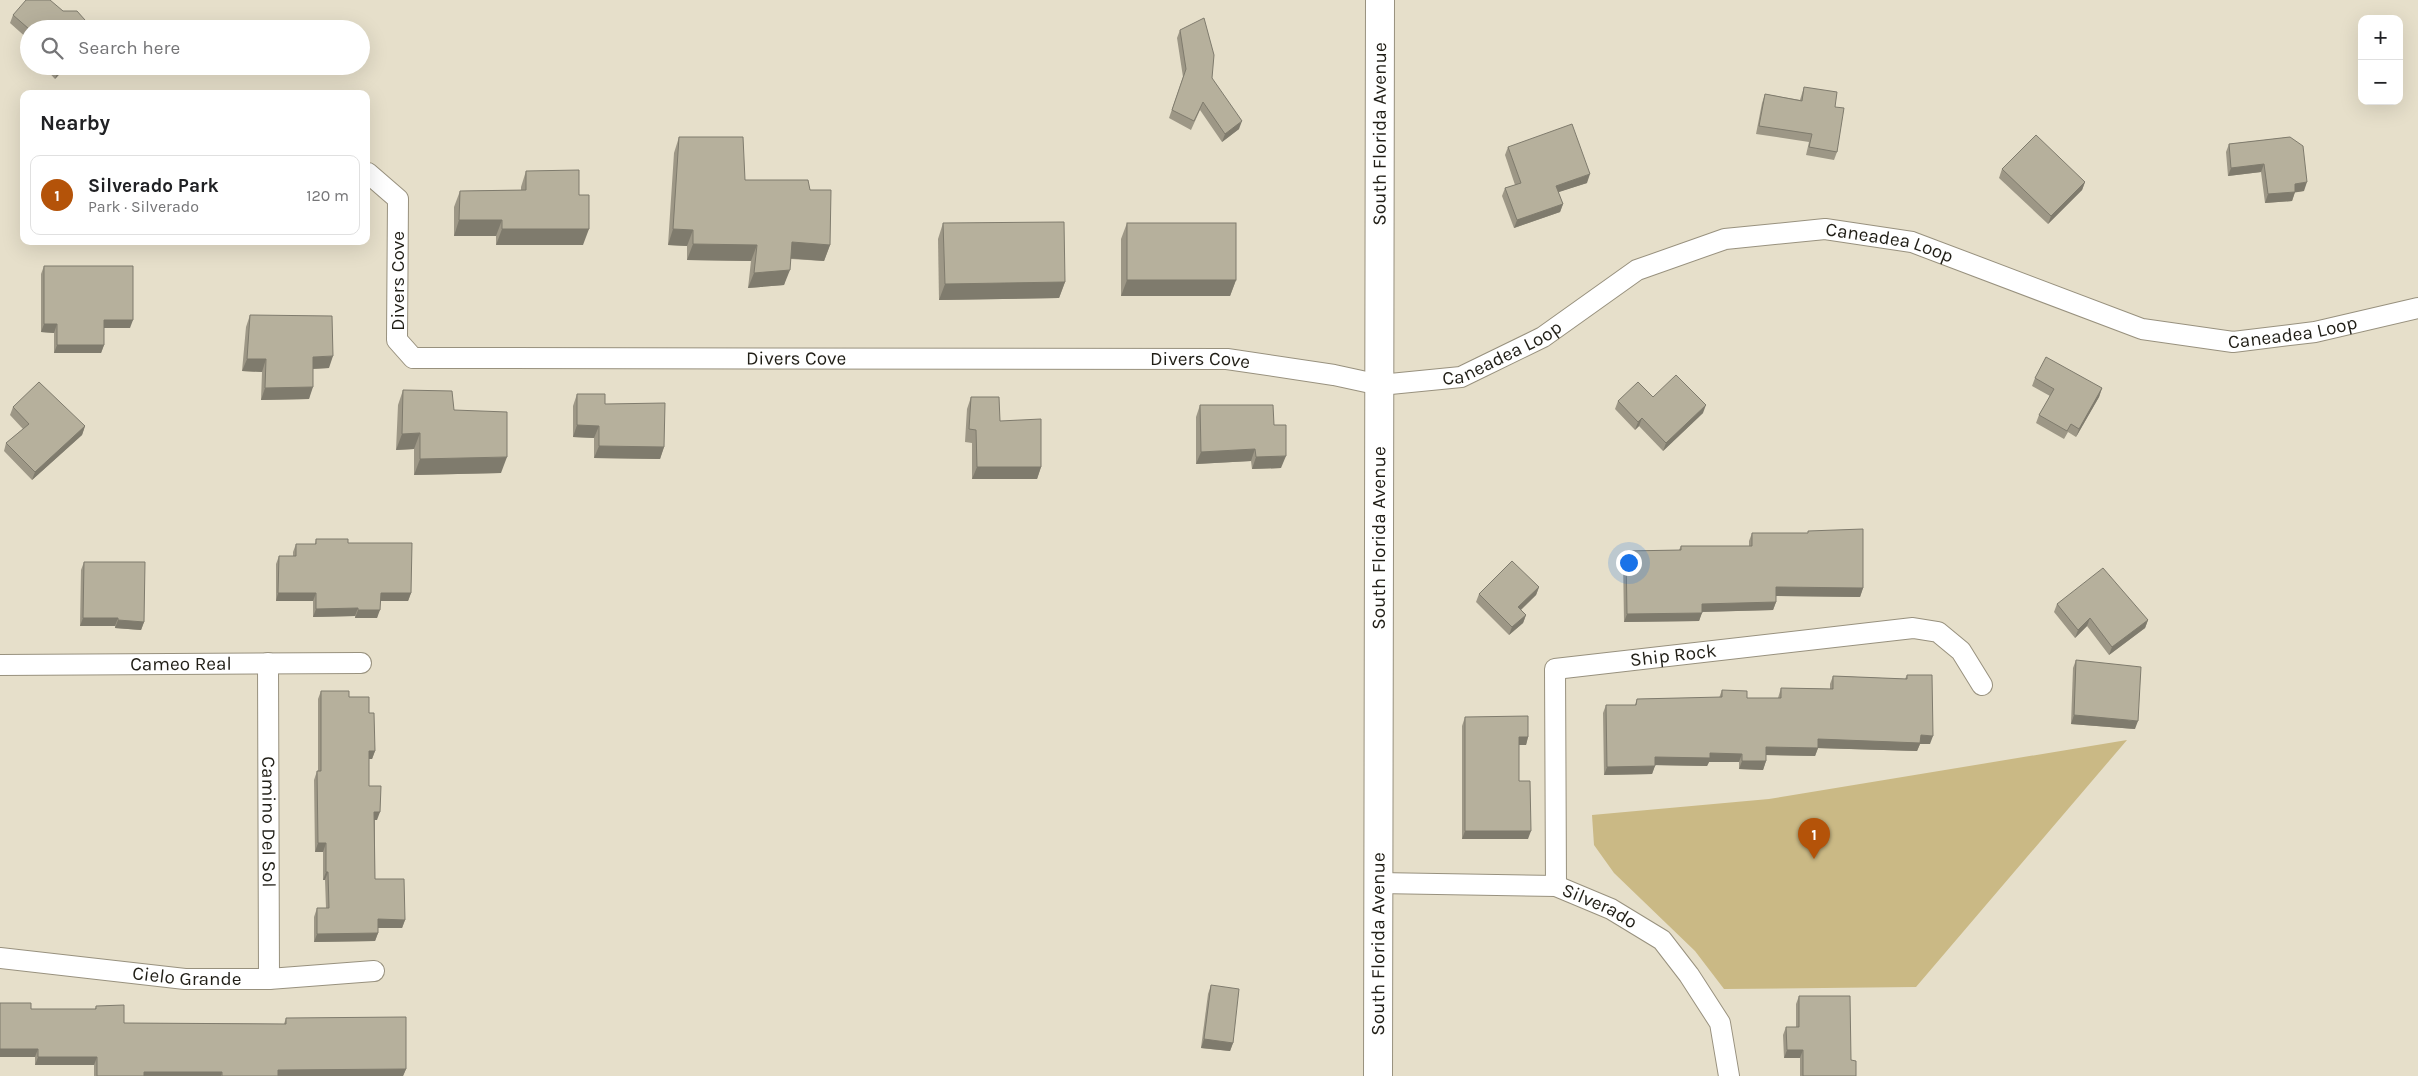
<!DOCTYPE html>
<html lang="en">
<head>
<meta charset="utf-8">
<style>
	body { margin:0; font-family:Karla,sans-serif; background:#f2f2f2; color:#202124 }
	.controls { position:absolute; right:15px; top:15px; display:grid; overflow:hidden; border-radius:10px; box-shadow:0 5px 20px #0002 }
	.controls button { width:45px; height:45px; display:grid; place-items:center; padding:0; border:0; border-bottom:1px solid #e0e0e0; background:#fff; color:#202124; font:25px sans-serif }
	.you { position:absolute; left:1628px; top:562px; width:18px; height:18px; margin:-12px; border:4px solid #fff; border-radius:50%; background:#1a73e8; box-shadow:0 0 0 8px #1a73e833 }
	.badge { display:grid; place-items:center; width:32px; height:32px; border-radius:50%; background:#b45309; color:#fff; font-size:16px; font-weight:700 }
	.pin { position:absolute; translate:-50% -41px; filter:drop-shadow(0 1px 2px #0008) }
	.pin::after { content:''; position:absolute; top:26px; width:18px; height:15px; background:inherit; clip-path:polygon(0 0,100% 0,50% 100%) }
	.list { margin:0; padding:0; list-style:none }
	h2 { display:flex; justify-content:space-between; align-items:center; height:65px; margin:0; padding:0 20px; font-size:21px }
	h2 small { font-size:16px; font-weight:400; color:#757577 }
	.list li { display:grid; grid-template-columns:32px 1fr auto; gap:15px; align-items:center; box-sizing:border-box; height:80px; margin:0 10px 10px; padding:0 10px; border:1px solid #e0e0e0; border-radius:10px }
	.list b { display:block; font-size:19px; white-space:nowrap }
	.list p { margin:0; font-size:16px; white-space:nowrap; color:#757577 }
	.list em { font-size:16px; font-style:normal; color:#757577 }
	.icon { flex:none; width:28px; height:28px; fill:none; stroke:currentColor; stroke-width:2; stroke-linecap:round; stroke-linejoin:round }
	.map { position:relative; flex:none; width:2418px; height:1076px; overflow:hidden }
	.search { position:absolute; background:#fff; box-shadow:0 5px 20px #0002; left:20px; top:20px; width:350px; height:55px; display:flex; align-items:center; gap:12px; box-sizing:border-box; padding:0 18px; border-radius:28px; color:#757577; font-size:19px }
	.panel { position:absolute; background:#fff; box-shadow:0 5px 20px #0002; left:20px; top:90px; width:350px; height:155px; border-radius:10px }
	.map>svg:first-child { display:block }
	.green { fill:#cab985 }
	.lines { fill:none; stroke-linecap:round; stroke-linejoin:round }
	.minor-casing { stroke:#98917e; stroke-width:22 }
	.secondary-casing { stroke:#98917e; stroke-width:30 }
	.minor { stroke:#fff; stroke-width:20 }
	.secondary { stroke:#fff; stroke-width:28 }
	.wall { fill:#9d9786 }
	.shaded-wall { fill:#7f7b6d }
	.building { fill:#b6b09c; stroke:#7f7b6d }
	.labels { text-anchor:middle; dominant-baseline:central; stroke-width:4.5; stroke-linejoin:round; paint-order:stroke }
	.street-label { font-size:19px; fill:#201e16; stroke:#fff }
</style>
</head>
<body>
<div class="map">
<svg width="2418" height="1076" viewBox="0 0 2418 1076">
	<rect width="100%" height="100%" fill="#e6dfca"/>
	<path class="green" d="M 2127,740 L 1916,987 L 1724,989 L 1695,951 L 1614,873 L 1594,845 L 1592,815 L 1769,799 Z"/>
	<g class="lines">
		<g class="minor-casing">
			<g id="minor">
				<path id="s1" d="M 368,173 L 398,199 L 397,340 L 413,358 L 1227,359 L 1334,375 L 1380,385 L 1461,377 L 1543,337 L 1637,270 L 1725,239 L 1825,229 L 1912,242 L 2142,329 L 2233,342 L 2315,332 L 2418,308"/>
				<path id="s2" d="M 268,663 L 269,979"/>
				<path id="s3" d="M 0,665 L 361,663"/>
				<path id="s4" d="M 1378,883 L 1556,886 L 1611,909 L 1662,940 L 1689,975 L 1720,1023 L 1729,1076"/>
				<path id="s5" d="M 1556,886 L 1555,669 L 1913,628 L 1938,632 L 1961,651 L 1982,685"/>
				<path id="s6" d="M 0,958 L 185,979 L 269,979 L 374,971"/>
			</g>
		</g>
		<g class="secondary-casing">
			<g id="secondary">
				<path id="s7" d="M 1378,1076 L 1380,0"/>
			</g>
		</g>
		<use href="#minor" class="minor"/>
		<use href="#secondary" class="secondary"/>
	</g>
	<g class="wall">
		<path d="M 63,11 L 29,29 L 29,40 L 10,23 L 13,15 Z"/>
		<path d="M 1180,30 L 1212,78 L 1239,129 L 1222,142 L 1200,110 L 1191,130 L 1169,118 L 1183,77 L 1177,38 Z"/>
		<path d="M 43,66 L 67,66 L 55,79 Z"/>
		<path d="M 1804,87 L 1835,107 L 1837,152 L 1834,160 L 1806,155 L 1809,142 L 1756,134 L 1762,103 L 1765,94 L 1800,100 Z"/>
		<path d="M 679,137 L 745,180 L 810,190 L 830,245 L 824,261 L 791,259 L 784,285 L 748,288 L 751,261 L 687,260 L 687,246 L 668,245 L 674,153 Z"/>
		<path d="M 2290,137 L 2304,191 L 2295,192 L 2292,201 L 2265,203 L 2261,172 L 2228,176 L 2226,152 L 2229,144 Z"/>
		<path d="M 1508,147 L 1587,183 L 1558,192 L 1563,204 L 1560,212 L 1514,228 L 1502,196 L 1505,188 L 1515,185 L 1505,155 Z"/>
		<path d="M 2002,169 L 2085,182 L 2082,190 L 2048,224 L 1999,178 Z"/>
		<path d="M 526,171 L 579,195 L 583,245 L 496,245 L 496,236 L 454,236 L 454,207 L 460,191 L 521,190 L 521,187 Z"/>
		<path d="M 943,223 L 1065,282 L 1059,298 L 939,300 L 938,239 Z"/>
		<path d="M 1127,223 L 1236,280 L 1230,296 L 1121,296 L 1121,239 Z"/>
		<path d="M 44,266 L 130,328 L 104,328 L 104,345 L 101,353 L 54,353 L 54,333 L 41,332 L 41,274 Z"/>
		<path d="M 250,315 L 329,368 L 313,369 L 309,399 L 261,400 L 262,372 L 242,371 L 246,327 Z"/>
		<path d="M 2035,378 L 2102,388 L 2099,397 L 2076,437 L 2068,432 L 2064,439 L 2036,423 L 2039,415 L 2050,396 L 2032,386 Z"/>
		<path d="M 403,390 L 454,410 L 501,473 L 414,475 L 414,449 L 396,450 L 398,405 Z"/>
		<path d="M 577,394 L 605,404 L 664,447 L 660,459 L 594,458 L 594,438 L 573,437 L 573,406 Z"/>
		<path d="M 971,397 L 1000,421 L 1041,467 L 1037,479 L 972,479 L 972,443 L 965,442 L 967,409 Z"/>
		<path d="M 1653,397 L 1703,413 L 1663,451 L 1639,426 L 1635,430 L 1615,409 L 1618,401 Z"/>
		<path d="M 1200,405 L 1274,425 L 1281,468 L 1252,469 L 1251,461 L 1196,464 L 1196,417 Z"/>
		<path d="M 13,407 L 85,426 L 82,435 L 32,480 L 4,451 L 6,443 L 23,429 L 10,415 Z"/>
		<path d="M 1808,531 L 1863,588 L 1860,597 L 1776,596 L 1776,602 L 1773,610 L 1702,612 L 1699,621 L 1624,622 L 1623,559 L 1626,551 L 1679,550 L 1681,546 L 1749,546 L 1749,541 L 1752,533 L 1808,533 Z"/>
		<path d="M 316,539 L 348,543 L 411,593 L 408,601 L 380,601 L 377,618 L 355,618 L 355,616 L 313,617 L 313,601 L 276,601 L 276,564 L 279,556 L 293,556 L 293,552 L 296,544 L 315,544 Z"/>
		<path d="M 84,562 L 144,622 L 141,630 L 115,628 L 115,626 L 80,626 L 81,570 Z"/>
		<path d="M 1539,587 L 1536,595 L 1521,610 L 1526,615 L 1523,623 L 1509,635 L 1476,602 L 1479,594 Z"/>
		<path d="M 2057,604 L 2148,620 L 2145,628 L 2109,655 L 2087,626 L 2075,638 L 2054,612 Z"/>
		<path d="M 2076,660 L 2135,729 L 2071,724 L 2073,668 Z"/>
		<path d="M 1907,675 L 1930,744 L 1920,744 L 1917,751 L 1818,748 L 1815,756 L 1766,755 L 1766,761 L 1763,770 L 1739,769 L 1739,762 L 1709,762 L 1707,766 L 1655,765 L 1652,774 L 1604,775 L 1603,713 L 1606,705 L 1635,705 L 1637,699 L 1719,698 L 1722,690 L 1747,698 L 1778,698 L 1781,688 L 1830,689 L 1830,684 L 1833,676 L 1905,679 Z"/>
		<path d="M 321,691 L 349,697 L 369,713 L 375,751 L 372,759 L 369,759 L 369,786 L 377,820 L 375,820 L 375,879 L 405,920 L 402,928 L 378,928 L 378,933 L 375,941 L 314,942 L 314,917 L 317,908 L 326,908 L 325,880 L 323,880 L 323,852 L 315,852 L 314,780 L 317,771 L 318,771 L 318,699 Z"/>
		<path d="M 1465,717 L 1528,737 L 1526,745 L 1519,745 L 1519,781 L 1528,839 L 1462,839 L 1462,726 Z"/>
		<path d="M 1211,985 L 1233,1043 L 1230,1051 L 1201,1048 L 1208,994 Z"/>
		<path d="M 1799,996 L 1851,1060 L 1856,1076 L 1800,1076 L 1800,1058 L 1784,1058 L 1783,1035 L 1786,1027 L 1796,1027 L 1796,1004 Z"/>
		<path d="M 96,1006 L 124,1023 L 284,1024 L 286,1018 L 406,1069 L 403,1076 L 94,1076 L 94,1065 L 35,1065 L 35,1057 L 0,1057 L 31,1009 L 95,1009 Z"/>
	</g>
	<g class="shaded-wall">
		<path d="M 62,66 L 67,66 L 55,79 L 58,71 Z"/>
		<path d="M 1242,121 L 1239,129 L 1222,142 L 1225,134 Z"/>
		<path d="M 2264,164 L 2261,172 L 2228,176 L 2231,168 Z"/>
		<path d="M 1590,174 L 1587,183 L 1553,194 L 1556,186 Z"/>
		<path d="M 2085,182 L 2082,190 L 2048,224 L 2051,216 Z"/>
		<path d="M 2307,182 L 2304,191 L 2292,193 L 2295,184 Z"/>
		<path d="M 2295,192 L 2292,201 L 2265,203 L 2268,194 Z"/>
		<path d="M 1563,204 L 1560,212 L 1514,228 L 1517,220 Z"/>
		<path d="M 459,220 L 502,220 L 496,236 L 454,236 Z"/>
		<path d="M 502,229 L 589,229 L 583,245 L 496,245 Z"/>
		<path d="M 673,229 L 693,230 L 687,246 L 668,245 Z"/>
		<path d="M 792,242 L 830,245 L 824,261 L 786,258 Z"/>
		<path d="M 693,244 L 757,245 L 751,261 L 687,260 Z"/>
		<path d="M 790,270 L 784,285 L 748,288 L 754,273 Z"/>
		<path d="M 1127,280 L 1236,280 L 1230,296 L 1121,296 Z"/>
		<path d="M 1065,282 L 1059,298 L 939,300 L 945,284 Z"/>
		<path d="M 104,320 L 133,320 L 130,328 L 101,328 Z"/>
		<path d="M 44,324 L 57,324 L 54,333 L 41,332 Z"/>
		<path d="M 57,345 L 104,345 L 101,353 L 54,353 Z"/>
		<path d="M 333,356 L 329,368 L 309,369 L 313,357 Z"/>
		<path d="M 247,359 L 266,359 L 262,372 L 242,371 Z"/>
		<path d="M 313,387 L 309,399 L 261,400 L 265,388 Z"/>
		<path d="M 2102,388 L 2099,397 L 2076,437 L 2079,429 Z"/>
		<path d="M 1706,405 L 1703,413 L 1663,451 L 1666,443 Z"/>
		<path d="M 1642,418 L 1639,426 L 1635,430 L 1638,422 Z"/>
		<path d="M 577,425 L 599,426 L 594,438 L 573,437 Z"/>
		<path d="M 85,426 L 82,435 L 32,480 L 35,472 Z"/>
		<path d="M 420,433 L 414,449 L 396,450 L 402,434 Z"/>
		<path d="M 599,446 L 664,447 L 660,459 L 594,458 Z"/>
		<path d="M 1255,449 L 1251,461 L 1196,464 L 1201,452 Z"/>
		<path d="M 1286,456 L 1281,468 L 1252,469 L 1256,457 Z"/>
		<path d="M 507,457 L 501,473 L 414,475 L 420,459 Z"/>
		<path d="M 977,467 L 1041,467 L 1037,479 L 972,479 Z"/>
		<path d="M 1539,587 L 1536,595 L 1515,615 L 1518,607 Z"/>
		<path d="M 1776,587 L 1863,588 L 1860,597 L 1773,596 Z"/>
		<path d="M 278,593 L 316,593 L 313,601 L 276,601 Z"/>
		<path d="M 381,593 L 411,593 L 408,601 L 378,601 Z"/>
		<path d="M 1776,602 L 1773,610 L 1699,612 L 1702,604 Z"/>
		<path d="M 358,608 L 355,616 L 313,617 L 316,609 Z"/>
		<path d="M 358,610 L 380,610 L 377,618 L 355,618 Z"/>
		<path d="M 1702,613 L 1699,621 L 1624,622 L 1627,614 Z"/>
		<path d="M 1526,615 L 1523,623 L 1509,635 L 1512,627 Z"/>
		<path d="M 83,618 L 118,618 L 115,626 L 80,626 Z"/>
		<path d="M 2090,618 L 2087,626 L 2075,638 L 2078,630 Z"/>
		<path d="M 118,620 L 144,622 L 141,630 L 115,628 Z"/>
		<path d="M 2148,620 L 2145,628 L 2109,655 L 2112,647 Z"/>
		<path d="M 2074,715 L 2138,721 L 2135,729 L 2071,724 Z"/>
		<path d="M 1921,735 L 1933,736 L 1930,744 L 1920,744 L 1917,751 L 1815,748 L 1818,739 Z"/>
		<path d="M 1519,737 L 1528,737 L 1526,745 L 1516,745 Z"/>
		<path d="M 1766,747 L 1818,748 L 1815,756 L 1763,755 Z"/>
		<path d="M 369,751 L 375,751 L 372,759 L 366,759 Z"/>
		<path d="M 1710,753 L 1742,754 L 1739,762 L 1709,762 L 1707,766 L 1652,765 L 1655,757 Z"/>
		<path d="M 1742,761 L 1766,761 L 1763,770 L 1739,769 Z"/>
		<path d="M 1655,766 L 1652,774 L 1604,775 L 1607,767 Z"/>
		<path d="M 374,812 L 380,812 L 377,820 L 372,820 Z"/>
		<path d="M 1465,831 L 1531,831 L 1528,839 L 1462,839 Z"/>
		<path d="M 318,843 L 326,843 L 323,852 L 315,852 Z"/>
		<path d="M 326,872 L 328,872 L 325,880 L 323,880 Z"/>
		<path d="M 378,919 L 405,920 L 402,928 L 375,928 Z"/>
		<path d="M 378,933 L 375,941 L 314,942 L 317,934 Z"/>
		<path d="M 1204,1039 L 1233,1043 L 1230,1051 L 1201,1048 Z"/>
		<path d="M 0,1049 L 38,1049 L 35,1057 L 0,1057 Z"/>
		<path d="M 1787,1050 L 1803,1050 L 1800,1058 L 1784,1058 Z"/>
		<path d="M 38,1057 L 97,1057 L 94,1065 L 35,1065 Z"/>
		<path d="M 406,1069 L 403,1076 L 275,1076 L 278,1070 Z"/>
		<path d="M 144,1072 L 222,1072 L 221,1076 L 143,1076 Z"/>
	</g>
	<g class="building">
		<path d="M 26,0 L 50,0 L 63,11 L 77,11 L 93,29 L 29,29 L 13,15 Z"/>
		<path d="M 1204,18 L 1214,55 L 1212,78 L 1242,121 L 1225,134 L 1203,102 L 1194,121 L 1172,110 L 1186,69 L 1180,30 Z"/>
		<path d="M 53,66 L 62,66 L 58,71 Z"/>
		<path d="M 1804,87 L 1837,92 L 1835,107 L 1844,108 L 1837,152 L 1809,147 L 1812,134 L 1759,126 L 1765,94 L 1802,101 Z"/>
		<path d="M 1572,124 L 1590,174 L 1556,186 L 1563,204 L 1517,220 L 1505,188 L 1521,183 L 1508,147 Z"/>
		<path d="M 2036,135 L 2085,182 L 2051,216 L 2002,169 Z"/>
		<path d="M 679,137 L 743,137 L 745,180 L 808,180 L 810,190 L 831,190 L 830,245 L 792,242 L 790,270 L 754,273 L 757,245 L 693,244 L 693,230 L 673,229 Z"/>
		<path d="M 2290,137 L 2303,146 L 2307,182 L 2295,184 L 2295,192 L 2268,194 L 2264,164 L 2231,168 L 2229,144 Z"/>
		<path d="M 579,170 L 579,195 L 589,195 L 589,229 L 502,229 L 502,220 L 459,220 L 460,191 L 526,190 L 526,171 Z"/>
		<path d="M 1064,222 L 1065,282 L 945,284 L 943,223 Z"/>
		<rect x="1127" y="223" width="109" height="57"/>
		<path d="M 44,266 L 133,266 L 133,320 L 104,320 L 104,345 L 57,345 L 57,324 L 44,324 Z"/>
		<path d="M 250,315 L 332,316 L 333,356 L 313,357 L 313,387 L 265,388 L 266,359 L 247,359 Z"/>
		<path d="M 2046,357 L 2102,388 L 2079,429 L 2071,424 L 2067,431 L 2039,415 L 2054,389 L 2035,378 Z"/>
		<path d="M 1676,375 L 1706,405 L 1666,443 L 1642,418 L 1638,422 L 1618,401 L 1638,382 L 1653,397 Z"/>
		<path d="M 39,382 L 85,426 L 35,472 L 6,443 L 29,424 L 13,407 Z"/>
		<path d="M 403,390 L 452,391 L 454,410 L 507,412 L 507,457 L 420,459 L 420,433 L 402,434 Z"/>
		<path d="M 577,394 L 605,394 L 605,404 L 665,403 L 664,447 L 599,446 L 599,426 L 577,425 Z"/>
		<path d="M 971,397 L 999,397 L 1000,421 L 1041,419 L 1041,467 L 977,467 L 976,430 L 969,429 Z"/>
		<path d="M 1200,405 L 1273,405 L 1274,425 L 1286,425 L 1286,456 L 1256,457 L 1255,449 L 1201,452 Z"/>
		<path d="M 1863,529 L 1863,588 L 1776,587 L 1776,602 L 1702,604 L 1702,613 L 1627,614 L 1626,551 L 1681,550 L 1681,546 L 1752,546 L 1752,533 L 1808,533 L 1808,531 Z"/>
		<path d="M 316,539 L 348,539 L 348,543 L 412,543 L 411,593 L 381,593 L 380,610 L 358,610 L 358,608 L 316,609 L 316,593 L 278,593 L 279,556 L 296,556 L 296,544 L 316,544 Z"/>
		<path d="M 1512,561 L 1539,587 L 1518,607 L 1526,615 L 1512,627 L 1479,594 Z"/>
		<path d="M 84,562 L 145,562 L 144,622 L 118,620 L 118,618 L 83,618 Z"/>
		<path d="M 2103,568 L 2148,620 L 2112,647 L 2090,618 L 2078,630 L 2057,604 Z"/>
		<path d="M 2076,660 L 2141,667 L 2138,721 L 2074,715 Z"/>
		<path d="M 1907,675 L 1932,675 L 1933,736 L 1921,735 L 1920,743 L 1818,739 L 1818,748 L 1766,747 L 1766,761 L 1742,761 L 1742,754 L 1710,753 L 1710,758 L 1655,757 L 1655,766 L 1607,767 L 1606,705 L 1636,705 L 1637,699 L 1722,697 L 1722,690 L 1747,691 L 1747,698 L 1781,698 L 1781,688 L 1833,689 L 1833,676 L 1907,679 Z"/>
		<path d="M 321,691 L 349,691 L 349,697 L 369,697 L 369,713 L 374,713 L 375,751 L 369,751 L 369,786 L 381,786 L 380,812 L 374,812 L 375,879 L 404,879 L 405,920 L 378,919 L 378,933 L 317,934 L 317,908 L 329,908 L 328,872 L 326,872 L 326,843 L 318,843 L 317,771 L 321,771 Z"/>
		<path d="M 1528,716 L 1528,737 L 1519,737 L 1519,781 L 1530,781 L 1531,831 L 1465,831 L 1465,717 Z"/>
		<path d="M 1211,985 L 1239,989 L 1233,1043 L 1204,1039 Z"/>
		<path d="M 1799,996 L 1850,996 L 1851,1060 L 1856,1061 L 1856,1076 L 1803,1076 L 1803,1050 L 1787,1050 L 1786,1027 L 1799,1027 Z"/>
		<path d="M 0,1003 L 31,1003 L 31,1009 L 96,1009 L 96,1006 L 124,1005 L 124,1023 L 286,1024 L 286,1018 L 406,1017 L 406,1069 L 278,1070 L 278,1076 L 222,1076 L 222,1072 L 144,1072 L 144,1076 L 97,1076 L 97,1057 L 38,1057 L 38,1049 L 0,1049 Z"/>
	</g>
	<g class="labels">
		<g class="street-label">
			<text stroke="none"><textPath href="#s7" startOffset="942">South Florida Avenue</textPath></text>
			<text stroke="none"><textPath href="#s1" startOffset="1722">Caneadea Loop</textPath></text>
			<text transform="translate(398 281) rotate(-90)">Divers Cove</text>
			<text stroke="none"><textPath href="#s1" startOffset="2142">Caneadea Loop</textPath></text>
			<text stroke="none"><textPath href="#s1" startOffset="1302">Caneadea Loop</textPath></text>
			<text stroke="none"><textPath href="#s1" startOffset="588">Divers Cove</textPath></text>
			<text stroke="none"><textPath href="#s1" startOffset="992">Divers Cove</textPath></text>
			<text stroke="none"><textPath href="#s7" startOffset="538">South Florida Avenue</textPath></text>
			<text stroke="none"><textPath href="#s5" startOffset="336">Ship Rock</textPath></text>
			<text stroke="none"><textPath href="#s3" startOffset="181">Cameo Real</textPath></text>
			<text stroke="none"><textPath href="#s2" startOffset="159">Camino Del Sol</textPath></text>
			<text stroke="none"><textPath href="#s4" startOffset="226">Silverado</textPath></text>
			<text stroke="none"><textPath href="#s7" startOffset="132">South Florida Avenue</textPath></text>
			<text stroke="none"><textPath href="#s6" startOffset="188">Cielo Grande</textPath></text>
		</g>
	</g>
</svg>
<div class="controls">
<button>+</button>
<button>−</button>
</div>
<div class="you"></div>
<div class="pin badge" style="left:1814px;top:859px">1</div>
<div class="search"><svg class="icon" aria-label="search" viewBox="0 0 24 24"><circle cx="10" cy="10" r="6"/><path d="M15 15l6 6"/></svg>Search here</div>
<section class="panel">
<h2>Nearby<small></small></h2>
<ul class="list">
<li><span class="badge">1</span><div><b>Silverado Park</b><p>Park · Silverado</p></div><em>120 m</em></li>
</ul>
</section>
</div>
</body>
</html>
